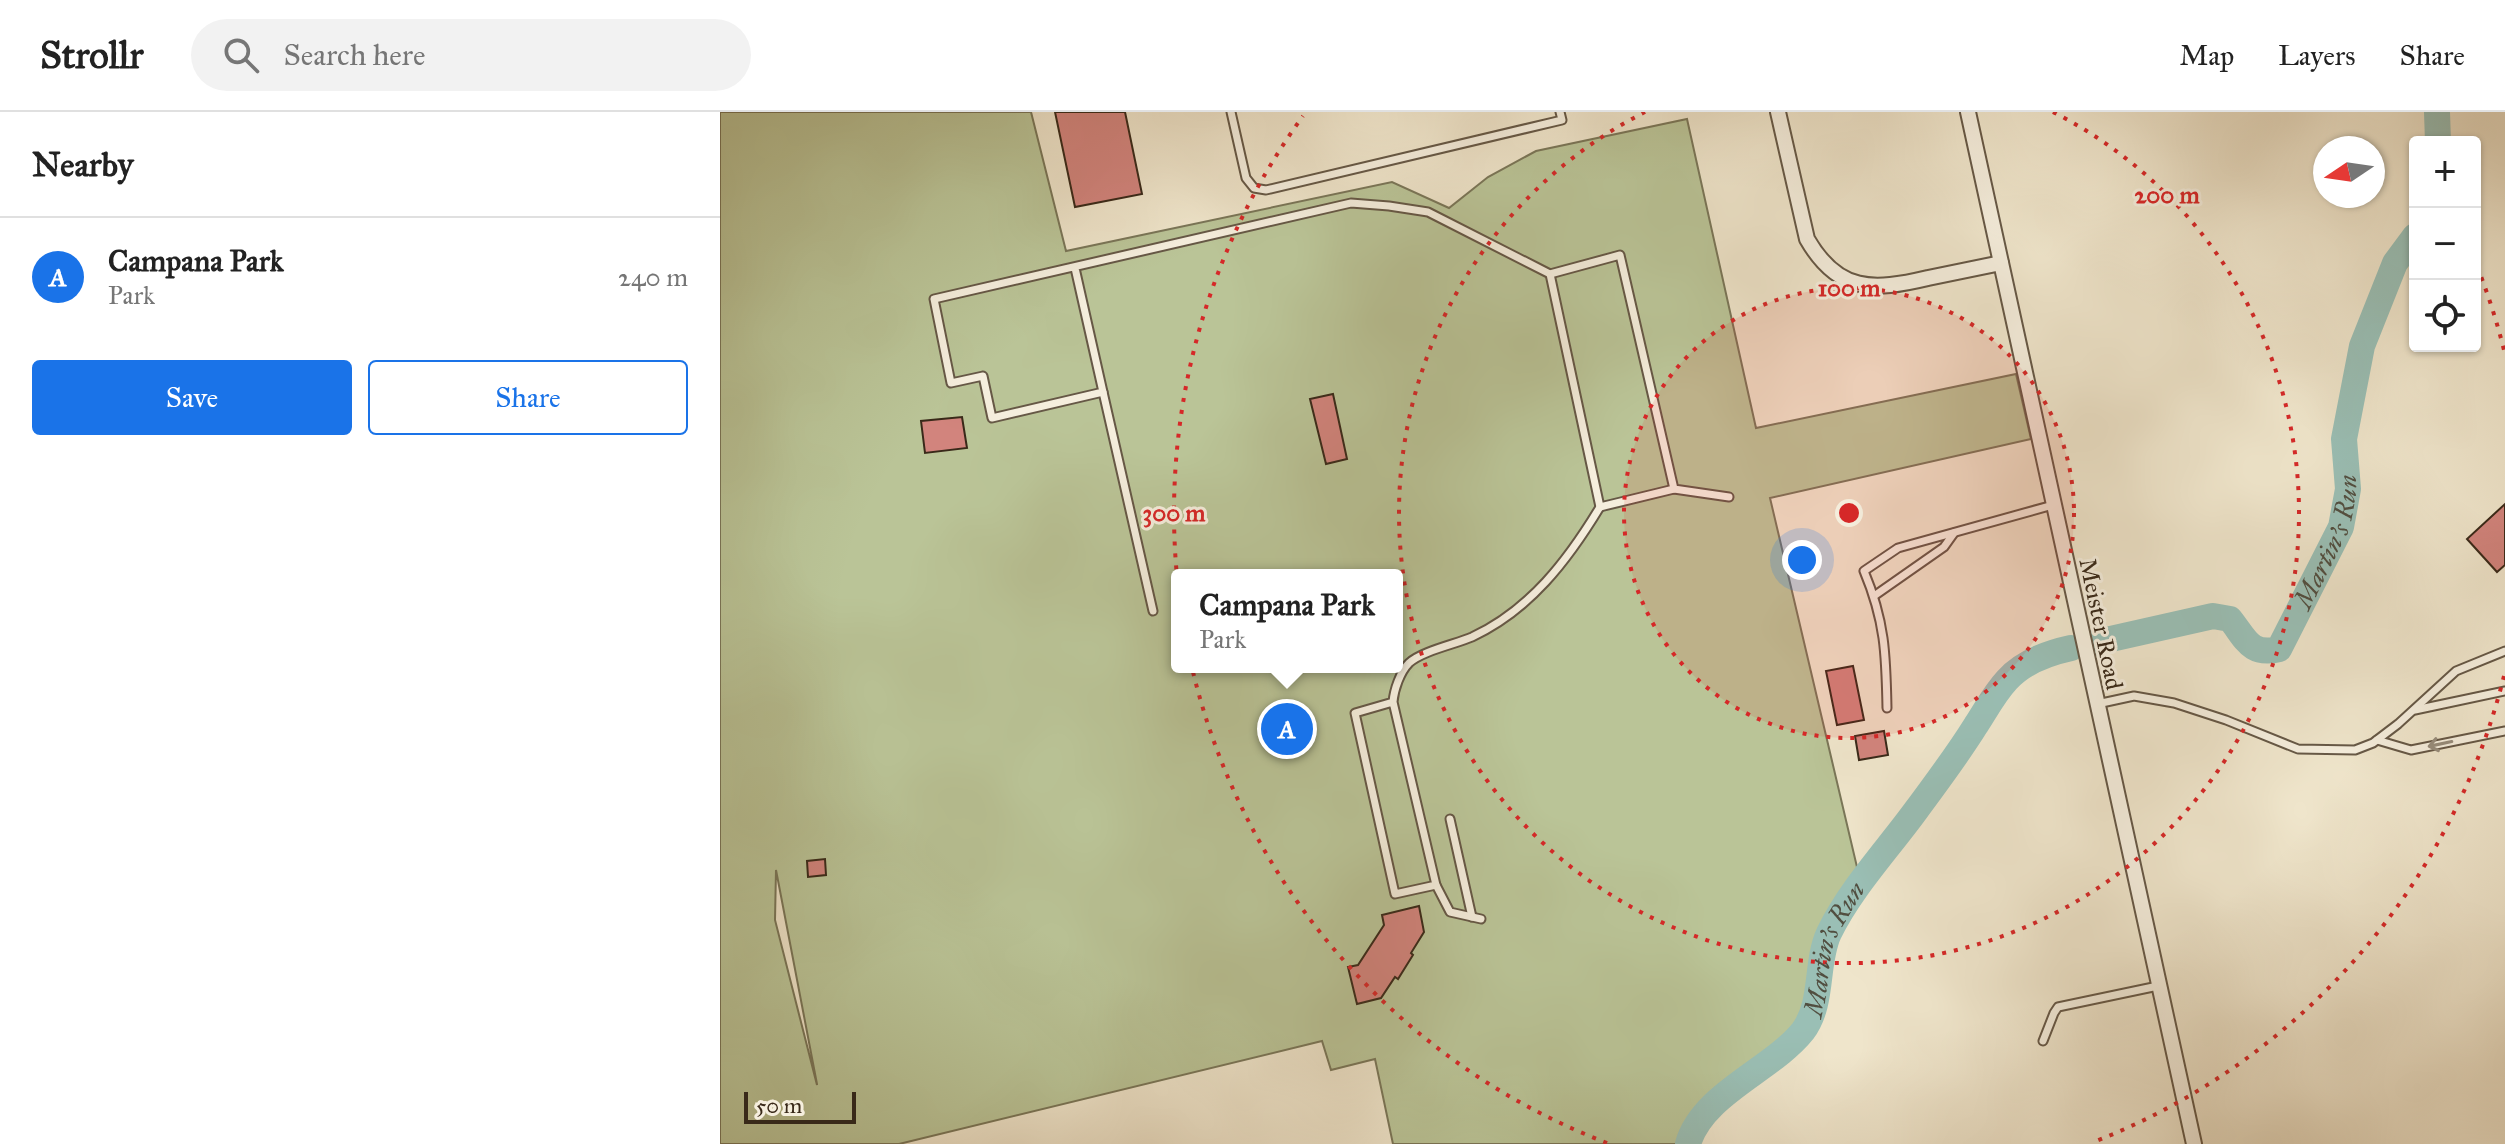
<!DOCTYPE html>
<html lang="en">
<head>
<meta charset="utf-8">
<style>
	body { margin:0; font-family:"IM FELL Great Primer",serif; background:#f2f2f2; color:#222 }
	.controls { position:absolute; right:24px; top:24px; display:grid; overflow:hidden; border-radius:8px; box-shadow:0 2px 6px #0004 }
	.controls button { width:72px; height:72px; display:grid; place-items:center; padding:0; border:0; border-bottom:2px solid #e0e0e0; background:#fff; color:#222; font:40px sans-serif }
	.compass { position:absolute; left:1593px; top:24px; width:72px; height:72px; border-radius:50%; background:#fff; box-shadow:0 2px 6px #0004; rotate:257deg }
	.scale { position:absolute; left:24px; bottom:20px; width:112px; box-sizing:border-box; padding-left:8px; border:4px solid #392919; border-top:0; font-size:22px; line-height:28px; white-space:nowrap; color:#392919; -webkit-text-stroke:6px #f5eedd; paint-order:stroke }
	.you { position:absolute; left:1082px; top:448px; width:28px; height:28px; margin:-20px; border:6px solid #fff; border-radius:50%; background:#1a73e8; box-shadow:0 0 0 12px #1a73e833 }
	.badge { display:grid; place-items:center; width:52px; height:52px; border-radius:50%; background:#1a73e8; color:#fff; font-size:26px; font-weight:700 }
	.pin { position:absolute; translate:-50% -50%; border:4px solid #fff; box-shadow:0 2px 8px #0006 }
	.popup { position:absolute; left:451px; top:457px; width:232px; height:104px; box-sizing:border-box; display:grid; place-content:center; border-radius:8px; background:#fff; filter:drop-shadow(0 2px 6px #0005); font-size:26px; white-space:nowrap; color:#767676 }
	.popup b { font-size:30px; color:#222 }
	.popup::after { content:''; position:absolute; left:50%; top:100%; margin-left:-16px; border:16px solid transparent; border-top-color:#fff }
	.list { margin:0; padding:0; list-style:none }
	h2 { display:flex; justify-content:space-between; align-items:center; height:104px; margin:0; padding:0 32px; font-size:34px }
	h2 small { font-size:26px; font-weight:400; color:#767676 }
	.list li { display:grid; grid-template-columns:52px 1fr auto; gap:24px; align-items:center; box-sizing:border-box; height:120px; padding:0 32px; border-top:2px solid #e0e0e0 }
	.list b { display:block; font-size:30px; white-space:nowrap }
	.list p { margin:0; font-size:26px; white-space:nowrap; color:#767676 }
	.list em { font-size:26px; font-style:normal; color:#767676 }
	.actions { display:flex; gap:16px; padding:24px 32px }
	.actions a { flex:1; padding:18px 0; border:2px solid #1a73e8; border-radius:8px; text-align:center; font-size:28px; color:#1a73e8 }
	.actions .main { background:#1a73e8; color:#fff }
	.icon { flex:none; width:44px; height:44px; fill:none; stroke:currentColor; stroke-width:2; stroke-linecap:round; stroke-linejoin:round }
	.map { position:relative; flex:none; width:1785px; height:1032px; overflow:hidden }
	header { display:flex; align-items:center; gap:48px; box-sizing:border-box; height:112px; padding:0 40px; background:#fff; border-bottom:2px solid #e0e0e0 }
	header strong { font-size:38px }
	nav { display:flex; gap:44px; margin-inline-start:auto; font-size:28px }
	.search { width:560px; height:72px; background:#f2f2f2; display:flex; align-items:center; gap:20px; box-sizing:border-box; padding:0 28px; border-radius:44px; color:#767676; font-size:30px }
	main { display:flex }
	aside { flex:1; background:#fff }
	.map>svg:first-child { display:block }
	.green { fill:#bac497; stroke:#7a7658; stroke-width:2; fill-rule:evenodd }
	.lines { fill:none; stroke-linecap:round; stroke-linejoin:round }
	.river { stroke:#9abfb5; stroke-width:26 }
	.building { fill:#d2847d; stroke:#392919; stroke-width:2 }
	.lane-casing { stroke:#665846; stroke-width:11 }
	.street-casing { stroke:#665846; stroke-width:18 }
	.lane { stroke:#f5eedd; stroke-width:7 }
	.street { stroke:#f5eedd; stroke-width:14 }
	.oneway { stroke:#978c7b }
	.ring { fill:none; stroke:#d62828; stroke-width:4; stroke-dasharray:4 8 }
	.labels { text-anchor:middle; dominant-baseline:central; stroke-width:6; stroke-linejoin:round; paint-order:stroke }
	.street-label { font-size:24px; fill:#392919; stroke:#f5eedd }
	.water-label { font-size:26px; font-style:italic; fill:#514e40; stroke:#f5eedd }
	.centre { fill:#d62828; stroke:#f5eedd; stroke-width:4 }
	.ring-label { font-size:24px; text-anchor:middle; font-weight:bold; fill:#d62828; stroke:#f5eedd; stroke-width:6; stroke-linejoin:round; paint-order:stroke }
</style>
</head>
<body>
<header>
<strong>Strollr</strong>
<div class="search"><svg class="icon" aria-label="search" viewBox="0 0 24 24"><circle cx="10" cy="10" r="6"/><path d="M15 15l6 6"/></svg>Search here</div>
<nav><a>Map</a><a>Layers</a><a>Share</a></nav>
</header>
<main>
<aside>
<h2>Nearby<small></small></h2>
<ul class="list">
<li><span class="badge">A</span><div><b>Campana Park</b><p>Park</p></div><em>240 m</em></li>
</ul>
<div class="actions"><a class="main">Save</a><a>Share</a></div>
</aside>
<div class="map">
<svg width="1785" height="1032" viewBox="0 0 1785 1032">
	<rect width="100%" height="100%" fill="#efe5cb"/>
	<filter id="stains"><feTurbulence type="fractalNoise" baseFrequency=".0025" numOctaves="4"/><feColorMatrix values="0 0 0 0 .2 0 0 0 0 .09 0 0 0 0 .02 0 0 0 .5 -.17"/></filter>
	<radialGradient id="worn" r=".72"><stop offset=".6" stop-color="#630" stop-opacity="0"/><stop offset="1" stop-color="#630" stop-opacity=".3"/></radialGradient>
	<path class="green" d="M 0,0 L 311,0 L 346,139 L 672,70 L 729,96 L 768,65 L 816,39 L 967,7 L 1036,316 L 1296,262 L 1311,327 L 1050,386 L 1141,772 C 1130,787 1114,806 1108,824 C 1097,854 1103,890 1083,918 C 1054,959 983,980 968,1032 L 673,1032 L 655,947 L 611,958 L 602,929 L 179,1032 L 0,1032 ZM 457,463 L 677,463 L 677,555 L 457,555 ZM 56,758 L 97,972 L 97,973 L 55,808 Z"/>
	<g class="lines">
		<g class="river">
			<path d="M 1717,0 L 1718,30"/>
			<path id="s1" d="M 1373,531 L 1493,504 L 1510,507 C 1526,527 1530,544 1559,537 L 1621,415 L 1628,377 L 1624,327 L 1642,234 L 1675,151 L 1695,124"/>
			<path id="s2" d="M 968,1032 C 982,982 1052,958 1083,919 C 1104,891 1095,851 1109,821 C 1131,776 1168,737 1197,697 C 1217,670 1238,642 1256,613 C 1266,598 1274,582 1287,568 C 1303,550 1328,541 1351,536"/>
		</g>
	</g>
	<g class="building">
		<path d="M 335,0 L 405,0 L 422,82 L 355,95 Z"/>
		<path d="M 613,282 L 627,347 L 606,352 L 590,287 Z"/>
		<path d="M 242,305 L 247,336 L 205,341 L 201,309 Z"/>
		<path d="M 1785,392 L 1785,453 L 1777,460 L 1747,427 Z"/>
		<path d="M 1133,554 L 1144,608 L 1117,613 L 1106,559 Z"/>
		<path d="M 1164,619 L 1168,643 L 1139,648 L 1135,624 Z"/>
		<path d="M 105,747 L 106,763 L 88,765 L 87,749 Z"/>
		<path d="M 699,794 L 704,820 L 691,841 L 693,843 L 678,867 L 675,865 L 661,886 L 637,892 L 628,855 L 638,853 L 664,813 L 662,803 Z"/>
	</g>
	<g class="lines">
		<g class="lane-casing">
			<g id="lane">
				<path d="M 511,0 L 526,66 L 534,76 L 546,78 L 842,8 L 840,0"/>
				<path d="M 355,156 L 383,280 L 272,306 L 263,264 L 231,271 L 214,187 L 631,91 L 669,94 L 708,100 L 830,162 L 900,143 L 954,377 L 1009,385"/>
				<path d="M 830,162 L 880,395 L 954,377"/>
				<path d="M 383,280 L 433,499"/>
				<path d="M 1154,484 L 1224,435 L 1234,421"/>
				<path d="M 673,590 L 716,773 L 675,782 L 635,601 L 673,590 C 674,578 680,560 689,551 C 702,539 736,532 752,525 C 810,498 848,448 880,395"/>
				<path d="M 1377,592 L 1414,584 L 1454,591 L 1506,608 L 1578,637 L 1635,638 L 1653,631 L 1678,612 L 1736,559 L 1785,539"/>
				<path d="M 1167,596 C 1166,542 1165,509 1144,459 L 1178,436 L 1333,393"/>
				<path d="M 1695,598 L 1785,579"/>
				<path d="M 1657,628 L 1691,638 L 1785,619"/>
				<path d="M 730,707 L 752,805"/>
				<path d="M 716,773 L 730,800 L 761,807"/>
				<path d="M 1323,929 L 1334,901 L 1338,895 L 1438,874"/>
			</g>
		</g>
		<g class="street-casing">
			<g id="street">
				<path d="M 1058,0 L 1087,127 C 1118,181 1153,179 1208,166 C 1233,161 1257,156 1281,151"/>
				<path d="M 1248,0 L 1474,1032"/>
			</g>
		</g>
		<use href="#lane" class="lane"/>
		<use href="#street" class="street"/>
	</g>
	<defs><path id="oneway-shaft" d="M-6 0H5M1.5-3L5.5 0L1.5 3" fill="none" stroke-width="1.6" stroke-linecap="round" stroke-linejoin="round" transform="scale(2)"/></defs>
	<use class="oneway" href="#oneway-shaft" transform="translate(1720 632) rotate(168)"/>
	<circle cx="1129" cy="401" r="225" fill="#d62828" fill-opacity=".12"/>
	<g class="ring">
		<circle cx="1129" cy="401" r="225"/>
		<path d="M1333 0A450 450 0 1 1 925 0"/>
		<path d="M1784 564A675 675 0 0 1 1371 1031M887 1031A675 675 0 0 1 583 4M1757 154A675 675 0 0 1 1784 238"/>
	</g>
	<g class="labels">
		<g class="street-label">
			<text transform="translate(1381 512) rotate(78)">Meister Road</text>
		</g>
		<g class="water-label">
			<text stroke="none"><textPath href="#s1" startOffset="322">Martin's Run</textPath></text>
			<text stroke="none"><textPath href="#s2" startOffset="252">Martin's Run</textPath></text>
		</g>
	</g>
	<circle cx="1129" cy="401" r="12" class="centre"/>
	<g class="ring-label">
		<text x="1447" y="91">200 m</text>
		<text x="1129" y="184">100 m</text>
		<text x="454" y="409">300 m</text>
	</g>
	<rect width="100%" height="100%" filter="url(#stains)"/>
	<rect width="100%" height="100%" fill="url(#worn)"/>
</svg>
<div class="controls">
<button>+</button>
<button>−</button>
<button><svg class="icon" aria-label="locate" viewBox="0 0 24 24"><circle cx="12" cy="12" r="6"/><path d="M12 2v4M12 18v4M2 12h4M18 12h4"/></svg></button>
</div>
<svg class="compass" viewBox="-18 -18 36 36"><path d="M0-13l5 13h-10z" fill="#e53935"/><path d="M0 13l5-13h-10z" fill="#767676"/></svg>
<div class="scale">50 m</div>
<div class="you"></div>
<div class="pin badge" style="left:567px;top:617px">A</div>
<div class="popup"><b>Campana Park</b>Park</div>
</div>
</main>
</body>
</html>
